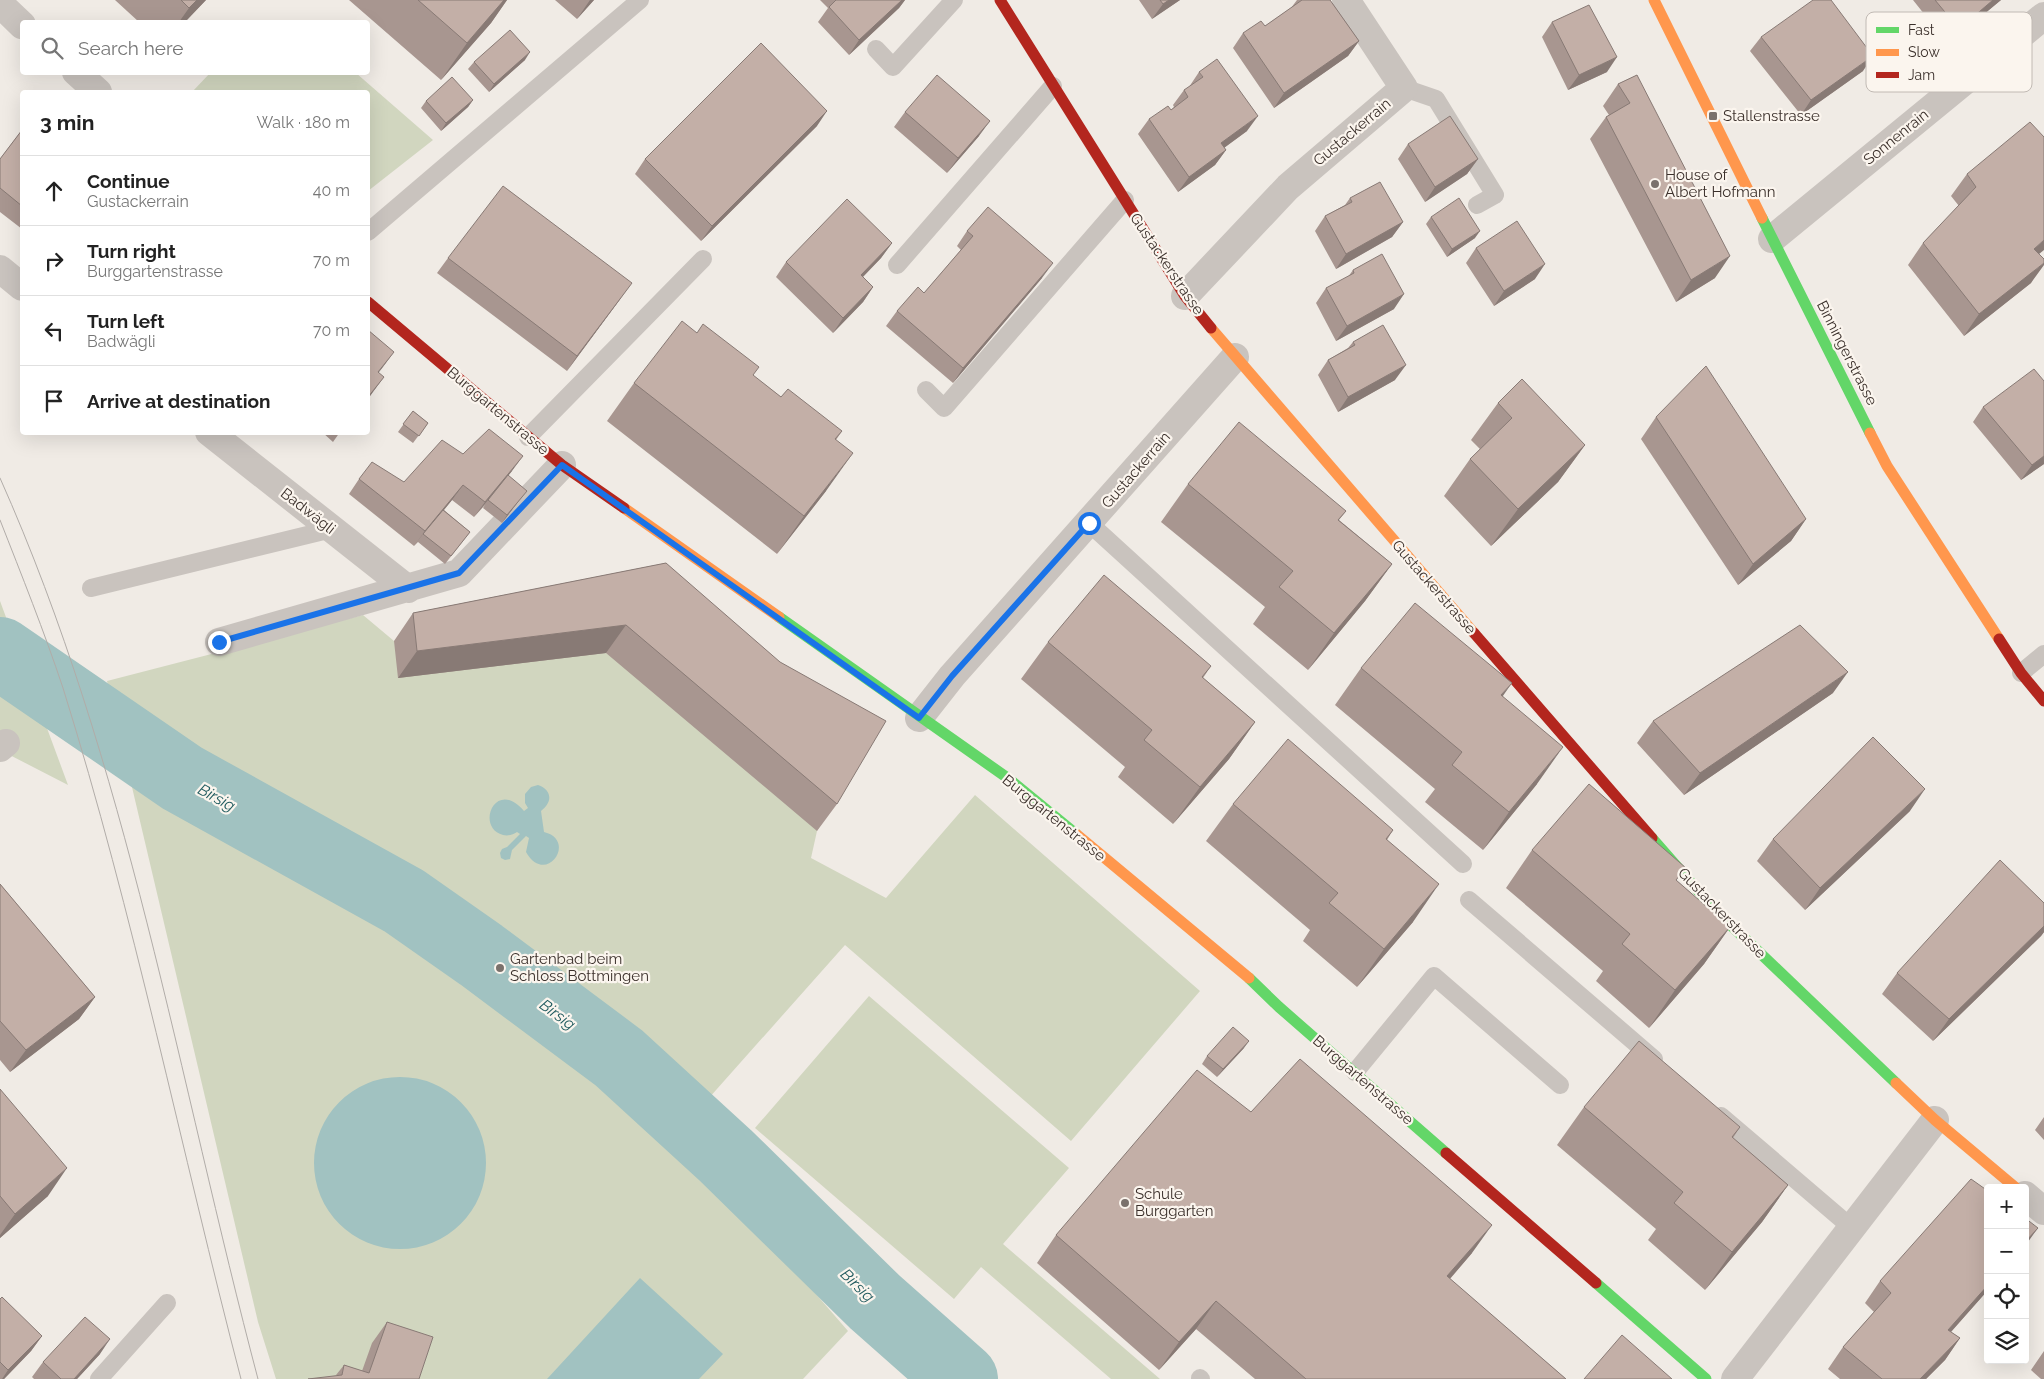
<!DOCTYPE html>
<meta charset="utf-8">
<style>
:root{--surface:#fff;--page:#f2f2f2;--text:#222;--muted:#767676;--line:#e0e0e0}
body{margin:0;font-family:Raleway,sans-serif;background:var(--page);color:var(--text)}
.controls{position:absolute;right:15px;bottom:15px;display:grid;overflow:hidden;border-radius:5px;box-shadow:0 5px 20px #0002}
.controls button{width:45px;height:45px;display:grid;place-items:center;padding:0;border:0;border-bottom:1px solid var(--line);background:var(--surface);color:var(--text);font:25px sans-serif}
.stop{position:absolute;width:15px;height:15px;margin:-11px;border:4px solid #1a73e8;border-radius:50%;background:#fff}
.stop.end{background:#1a73e8;border-color:#fff;box-shadow:0 1px 5px #0008}
.list{margin:0;padding:0;list-style:none}
h2{display:flex;justify-content:space-between;align-items:center;height:65px;margin:0;padding:0 20px;font-size:21px}
h2 small{font-size:16px;font-weight:400;color:var(--muted)}
.list li{display:grid;grid-template-columns:32px 1fr auto;gap:15px;align-items:center;box-sizing:border-box;height:70px;padding:0 20px;border-top:1px solid var(--line)}
.list b{display:block;font-size:19px;white-space:nowrap}
.list p{margin:0;font-size:16px;white-space:nowrap;color:var(--muted)}
.list em{font-size:16px;font-style:normal;color:var(--muted)}
.icon{flex:none;width:28px;height:28px;fill:none;stroke:currentColor;stroke-width:2;stroke-linecap:round;stroke-linejoin:round}
.map{position:relative;flex:none;width:2044px;height:1379px;overflow:hidden}
.search{position:absolute;background:var(--surface);box-shadow:0 5px 20px #0002;left:20px;top:20px;width:350px;height:55px;display:flex;align-items:center;gap:12px;box-sizing:border-box;padding:0 18px;border-radius:5px;color:var(--muted);font-size:19px}
.panel{position:absolute;background:var(--surface);box-shadow:0 5px 20px #0002;left:20px;top:90px;width:350px;height:345px;border-radius:5px}
.map>svg:first-child{display:block}
.green{fill:#d1d6bf}
.water{fill:#a1c2c1}
.lines{fill:none;stroke-linecap:round;stroke-linejoin:round}
.river{stroke:#a1c2c1;stroke-width:72}
.lane{stroke:#c9c3be;stroke-width:18}
.street{stroke:#c9c3be;stroke-width:28}
.fast{stroke:#63d668;stroke-width:11}
.slow{stroke:#ff974d;stroke-width:11}
.jam{stroke:#b3261e;stroke-width:11}
.tram{stroke:#b1aca8;stroke-width:1}
.wall{fill:#a89690}
.shaded-wall{fill:#887a75}
.building{fill:#c3afa7;stroke:#887a75}
.route{stroke:#1a73e8;stroke-width:6}
.poi-dot{fill:#7a716c;stroke:#fbf5ee;stroke-width:2}
.labels{text-anchor:middle;stroke-width:4.5;stroke-linejoin:round;paint-order:stroke}
.poi-label{font-size:15px;fill:#3b302b;stroke:#fbf5ee;text-anchor:start}
.street-label{font-size:15px;fill:#3b302b;stroke:#fbf5ee}
.water-label{font-size:16px;font-style:italic;fill:#1f5a5e;stroke:#fbf5ee}
.key{fill:#fbf5ee;stroke:#c1bab4;stroke-width:1}
.key-label{font-size:14px;fill:#3b302b}
</style>
<div class="map">
<svg width="2044" height="1379" viewBox="0 0 2044 1379">
<rect width="100%" height="100%" fill="#f0ebe5"/>
<!-- green -->
<path class="green" d="M211,72L356,73L433,140L368,191V92H192Z
M647,590L867,749L817,831L811,858L886,898L975,795L1200,991L1071,1141L845,945L677,1134L848,1331L803,1379H276L258,1322L107,681L363,615L394,641Z
M0,601L68,785L0,750Z
M869,996L1069,1168L1003,1244L1160,1379H1111L981,1267L954,1299L755,1128Z"/>
<!-- water -->
<path class="water" d="M538,785C552,790 553,802 541,811L544,832C578,840 546,887 526,852L529,838L526,836L512,850L510,859L505,860L501,858L500,853L502,849L507,847L520,834L517,832C513,835 508,836 503,835C475,828 495,777 524,811L528,808L525,803V794L531,787Z
M314 1163a86 86 0 1 1 172 0a86 86 0 1 1-172 0Z
M640,1278L723,1354L699,1379H547Z"/>
<g class="lines">
<!-- river -->
<path class="river" d="M0,653L182,778L404,901L481,955L619,1058L726,1156L875,1302L962,1379"/>
<!-- lane -->
<path class="lane" d="M876,49L893,67L954,0
M1404,88L1436,99L1495,195L1477,205
M368,232L640,0
M897,265L1053,86
M926,390L944,408L1125,200
M528,437L703,259
M1089,523L1463,864
M91,588L332,529
M2021,673L2044,654
M1469,900L1654,1059
M1355,1072L1434,976L1560,1085
M1721,1116L1852,1228
M1200,1378L1201,1379
M99,1379L167,1303"/>
<!-- street -->
<path class="street" d="M0,4L22,25
M76,72L98,92
M1772,239L2044,16
M0,269L22,287
M1185,296L1288,187L1404,88L1346,0
M209,432L408,589
M219,642L459,573L562,465
M919,718L952,676L1235,357
M0,748L6,743
M2025,1195L2044,1211
M1735,1379L1935,1120"/>
<!-- fast -->
<path class="fast" d="M1762,218L1870,433
M779,617L1009,779L1076,834
M1652,838L1715,910L1896,1083
M1249,978L1279,1007L1446,1153
M1596,1283L1706,1379"/>
<!-- slow -->
<path class="slow" d="M1654,0L1762,218
M1211,328L1474,633
M1870,433L1887,466L1999,639
M624,508L779,617
M1076,834L1249,978
M1896,1083L1935,1120L2016,1188"/>
<!-- jam -->
<path class="jam" d="M1000,0L1185,296L1211,328
M368,302L562,465L624,508
M1474,633L1652,838
M1999,639L2021,673L2044,701
M1446,1153L1596,1283"/>
<!-- tram -->
<path class="tram" d="M0,478C128,765 178,1077 258,1379
M0,520C22,576 44,631 63,688C134,915 181,1149 241,1379"/>
</g>
<!-- wall -->
<path class="wall" d="M115,0H206L185,22H139Z
M349,0H507L491,23L441,80Z
M555,0H594L577,19Z
M820,0H905L899,8L849,55L818,22L828,8Z
M1139,0H1180L1152,19Z
M1297,0H1330L1359,41L1348,56L1274,108L1233,48L1243,33L1265,26L1291,8Z
M1913,0H2001L1948,44Z
M1552,22L1607,72L1568,90L1542,37Z
M1761,37L1863,71L1801,115L1750,51Z
M525,60L489,92L468,69L474,62Z
M1199,72L1247,131L1224,148L1226,150L1215,165L1178,192L1138,134L1149,119L1171,110L1174,107L1173,105L1184,90L1189,87Z
M1637,75L1715,278L1676,302L1590,139L1606,117L1609,115L1603,106L1618,84Z
M473,100L468,107L441,131L421,108L426,101Z
M905,112L979,136L947,173L894,127Z
M817,126L701,241L635,174L645,159Z
M22,130V229L0,212V159Z
M1408,144L1478,159L1467,174L1425,202L1398,159Z
M1967,174L2039,254L2031,283L1964,336L1908,265L1923,243L1959,206L1951,196Z
M1350,198L1403,222L1392,237L1336,269L1315,231L1325,216L1345,205Z
M1431,217L1475,238L1447,257L1426,224Z
M967,231L1042,278L953,383L886,326L897,311L924,293L961,250L957,246Z
M892,243L881,258L863,277L873,287L863,302L833,333L776,277L786,262Z
M1476,248L1535,279L1494,306L1466,263Z
M448,258L621,298L567,371L437,273Z
M1353,270L1394,309L1336,341L1316,303L1326,288L1348,277Z
M697,333L781,397L842,431L836,440L826,491L777,554L607,421L634,383Z
M1353,342L1395,380L1338,412L1318,375L1328,360L1348,348Z
M2044,381V464L2021,480L1973,422L1983,407Z
M1498,403L1585,445L1558,482L1491,546L1444,496L1470,459L1480,449L1471,440Z
M413,411L428,423L413,443L398,432Z
M1656,417L1806,519L1791,541L1738,585L1641,439Z
M322,432H340L333,442Z
M463,454L512,471L508,476L521,498L502,523L483,508L485,505L474,517L452,500L444,510L470,532L445,564L418,542L414,546L349,494L359,479L404,482Z
M1188,484L1346,511L1339,520L1392,564L1365,601L1308,670L1253,624L1265,607L1161,522Z
M666,563L837,804L817,831L606,653L398,678L394,641L413,613Z
M1048,642L1211,666L1203,678L1255,722L1229,759L1173,824L1118,777L1125,767L1021,679Z
M1361,668L1503,696L1537,784L1483,850L1425,802L1435,789L1335,705Z
M1833,693L1684,795L1637,743L1653,721Z
M1233,804L1393,830L1387,840L1413,922L1357,987L1303,941L1310,930L1206,841Z
M1910,811L1805,910L1757,861L1773,839Z
M1532,850L1677,881L1730,927L1704,964L1649,1028L1596,981L1603,971L1506,888Z
M0,884L95,997L79,1019L10,1072L0,1060Z
M2044,903V932L2041,936L1933,1041L1882,994L1897,973Z
M1244,1048L1217,1077L1202,1064L1207,1056Z
M0,1089L48,1196L0,1238Z
M1584,1107L1740,1127L1733,1138L1788,1185L1762,1222L1705,1290L1648,1240L1656,1229L1557,1145Z
M1251,1112L1472,1253L1450,1279L1566,1379H1255L1196,1329L1159,1370L1037,1263L1056,1235Z
M2044,1117V1140L2035,1130Z
M1988,1191V1290L1951,1332L1960,1338L1945,1360L1926,1379H1840L1828,1369L1843,1347L1874,1312L1865,1303L1880,1281Z
M0,1299L42,1336L31,1351L4,1379H0Z
M387,1322L419,1379L336,1375L344,1365L362,1371L372,1343Z
M2044,1351V1379H2041L2031,1370Z
M100,1354L77,1379H34L32,1377L43,1362Z"/>
<!-- shaded-wall -->
<path class="shaded-wall" d="M197,0H206L185,22H179L189,8Z
M504,0H507L491,23L441,80L467,43Z
M590,0H594L577,19Z
M902,0H905L899,8L849,55L859,40Z
M1169,0H1180L1152,19L1163,4Z
M1993,0H2001L1948,44L1959,29Z
M1359,41L1348,56L1274,108L1284,93Z
M530,52L525,60L489,92L494,84Z
M1873,56L1863,71L1801,115L1811,100Z
M1617,57L1607,72L1568,90L1579,75Z
M473,100L468,107L441,131L446,123Z
M827,111L817,126L701,241L712,226Z
M1258,116L1247,131L1210,158L1221,143Z
M990,121L979,136L947,173L958,158Z
M1226,150L1215,165L1178,192L1189,177Z
M1478,159L1467,174L1425,202L1435,187Z
M1403,222L1392,237L1336,269L1346,254Z
M1480,231L1475,238L1447,257L1452,249Z
M2044,240V250L2018,271L2034,249Z
M892,243L881,258L850,290L861,275Z
M1730,256L1715,278L1676,302L1691,280Z
M1053,263L1042,278L953,383L963,368Z
M2044,263V265L2031,283L1964,336L1979,314Z
M1545,264L1535,279L1494,306L1504,291Z
M632,283L621,298L567,371L577,356Z
M873,287L863,302L833,333L843,318Z
M1404,294L1394,309L1336,341L1347,326Z
M394,352L383,367L368,386L378,372Z
M1406,365L1395,380L1338,412L1348,397Z
M384,377L373,392L368,399V397Z
M1585,445L1558,482L1491,546L1518,509Z
M853,453L826,491L777,554L804,516Z
M523,456L512,471L474,517L485,502Z
M2044,456V464L2021,480L2032,465Z
M463,485L452,500L424,534H423L414,546L425,531Z
M527,491L521,498L502,523L507,515Z
M1806,519L1791,541L1738,585L1753,564Z
M1392,564L1365,601L1308,670L1334,633Z
M626,625L606,653L398,678L417,651Z
M1848,672L1833,693L1684,795L1700,773Z
M1512,683L1486,720L1501,695Z
M1255,722L1229,759L1173,824L1200,787Z
M1563,747L1537,784L1483,850L1509,812Z
M1925,789L1910,811L1805,910L1820,888Z
M1439,884L1413,922L1357,987L1384,949Z
M2044,926V932L2041,936L1933,1041L1949,1019Z
M1730,927L1704,964L1649,1028L1675,990Z
M95,997L79,1019L10,1072L26,1050Z
M1249,1041L1244,1048L1217,1077L1223,1069Z
M67,1168L48,1196L0,1238V1235L15,1214Z
M1788,1185L1762,1222L1705,1290L1732,1252Z
M1492,1225L1472,1253L1428,1304L1447,1276Z
M2038,1228L2025,1246V1242Z
M1988,1285V1290L1933,1352L1948,1330Z
M1216,1301L1196,1329L1159,1370L1179,1342Z
M42,1336L31,1351L4,1379H2L8,1370Z
M1960,1338L1945,1360L1926,1379H1920Z
M110,1339L100,1354L77,1379H74Z"/>
<!-- building -->
<path class="building" d="M181,0H197L189,8Z
M418,0H504L467,43Z
M836,0H902L859,40L829,7Z
M1160,0H1169L1163,4Z
M1302,0H1330L1359,41L1284,93L1243,33L1261,21L1265,26Z
M1813,0H1831L1873,56L1811,100L1761,37Z
M1935,0H1993L1959,29Z
M1589,5L1617,57L1579,75L1552,22Z
M510,30L530,52L494,84L474,62Z
M761,43L827,111L712,226L645,159Z
M1217,59L1258,116L1221,143L1226,150L1189,177L1149,119L1168,106L1171,110L1188,97L1184,90L1203,77L1199,72Z
M937,75L990,121L958,158L905,112Z
M1637,75L1730,256L1691,280L1606,117L1630,103L1618,84Z
M452,77L473,100L446,123L426,101Z
M1450,116L1478,159L1435,187L1408,144Z
M2030,122L2044,137V240L2034,249L2044,259V263L1979,314L1923,243L1976,187L1967,174Z
M22,130V206L0,188V159Z
M1380,182L1403,222L1346,254L1325,216L1352,202L1350,198Z
M503,186L632,283L577,356L448,258Z
M1459,198L1480,231L1452,249L1431,217Z
M847,199L892,243L861,275L873,287L843,318L786,262Z
M988,207L1053,263L963,368L897,311L918,287L924,293L973,236L967,231Z
M1517,221L1545,264L1504,291L1476,248Z
M1382,254L1404,294L1347,326L1326,288L1354,273L1353,270Z
M682,321L697,333L703,324L759,367L753,375L781,397L788,389L842,431L835,439L853,453L804,516L634,383Z
M1383,325L1406,365L1348,397L1328,360L1355,345L1353,342Z
M368,330L394,352L378,372L384,377L368,397Z
M1706,366L1806,519L1753,564L1656,417Z
M2034,369L2044,381V456L2032,465L1983,407Z
M1522,379L1585,445L1518,509L1470,459L1512,418L1498,403Z
M413,411L428,423L419,436L403,424Z
M1239,422L1346,511L1338,520L1392,564L1334,633L1279,587L1293,571L1188,484Z
M489,429L523,456L485,502L463,485L425,531L359,479L372,462L404,482L442,440L463,454Z
M508,475L527,491L507,515L488,500Z
M443,510L470,532L451,556L423,534Z
M666,563L780,662L886,721L837,804L626,625L417,651L413,613Z
M1104,575L1211,666L1202,677L1255,722L1200,787L1144,740L1152,730L1048,642Z
M1415,603L1512,683L1501,695L1563,747L1509,812L1452,765L1462,752L1361,668Z
M1800,625L1848,672L1700,773L1653,721Z
M1873,737L1925,789L1820,888L1773,839Z
M1288,739L1393,830L1386,839L1439,884L1384,949L1329,903L1338,893L1233,804Z
M1589,784L1686,868L1676,880L1730,927L1675,990L1622,944L1630,934L1532,850Z
M2000,860L2044,903V926L1949,1019L1897,973Z
M0,884L95,997L26,1050L0,1021Z
M1233,1027L1249,1041L1223,1069L1207,1056Z
M1639,1041L1740,1127L1732,1137L1788,1185L1732,1252L1674,1203L1683,1192L1584,1107Z
M1300,1059L1492,1225L1447,1276L1566,1379H1306L1216,1301L1179,1342L1056,1235L1197,1070L1251,1112Z
M0,1089L67,1168L15,1214L0,1196Z
M1971,1179L1988,1191V1285L1948,1330L1960,1338L1920,1379H1882L1843,1347L1891,1293L1880,1281Z
M2025,1218L2038,1228L2025,1242Z
M2,1297L42,1336L8,1370L0,1362V1299Z
M85,1317L110,1339L74,1379H61L43,1362Z
M387,1322L433,1337L419,1379H308L342,1375L344,1365L369,1373Z
M1622,1335L1672,1379H1584Z"/>
<g class="lines">
<!-- route -->
<path class="route" d="M219,642L459,573L562,465L919,718L952,676L1089,523"/>
</g>
<!-- markers -->
<g class="poi-dot">
<rect x="1708" y="111" width="10" height="10" rx="2.5"/>
<circle cx="1655" cy="184" r="5"/>
<circle cx="500" cy="968" r="5"/>
<circle cx="1125" cy="1203" r="5"/>
</g>
<g class="labels">
<!-- poi labels -->
<g class="poi-label">
<text x="1723" y="121">Stallenstrasse</text>
<text x="1665" y="180">House of<tspan x="1665" dy="17">Albert Hofmann</tspan></text>
<text x="510" y="964">Gartenbad beim<tspan x="510" dy="17">Schloss Bottmingen</tspan></text>
<text x="1135" y="1199">Schule<tspan x="1135" dy="17">Burggarten</tspan></text>
</g>
<!-- street labels -->
<g class="street-label">
<text transform="translate(1352 132) rotate(-40)" y="5">Gustackerrain</text>
<text transform="translate(1896 137) rotate(-39)" y="5">Sonnenrain</text>
<text transform="translate(1167 264) rotate(56)" y="5">Gustackerstrasse</text>
<text transform="translate(1847 353) rotate(63)" y="5">Binningerstrasse</text>
<text transform="translate(498 411) rotate(40)" y="5">Burggartenstrasse</text>
<text transform="translate(1136 470) rotate(-49)" y="5">Gustackerrain</text>
<text transform="translate(308 511) rotate(38)" y="5">Badwägli</text>
<text transform="translate(1434 587) rotate(49)" y="5">Gustackerstrasse</text>
<text transform="translate(1054 818) rotate(39)" y="5">Burggartenstrasse</text>
<text transform="translate(1722 913) rotate(46)" y="5">Gustackerstrasse</text>
<text transform="translate(1363 1080) rotate(41)" y="5">Burggartenstrasse</text>
</g>
<!-- water labels -->
<g class="water-label">
<text transform="translate(217 797) rotate(29)" y="6">Birsig</text>
<text transform="translate(558 1014) rotate(36)" y="6">Birsig</text>
<text transform="translate(858 1285) rotate(44)" y="6">Birsig</text>
</g>
</g>
<!-- legend -->
<rect x="1866" y="12" width="166" height="80" rx="8" class="key"/>
<rect x="1876" y="27" width="23" height="6" fill="#63d668"/>
<rect x="1876" y="49" width="23" height="7" fill="#ff974d"/>
<rect x="1876" y="72" width="23" height="6" fill="#b3261e"/>
<g class="key-label">
<text x="1908" y="35">Fast</text>
<text x="1908" y="57">Slow</text>
<text x="1908" y="80">Jam</text>
</g>
</svg>
<div class="controls">
<button>+</button>
<button>−</button>
<button><svg class="icon" aria-label="locate" viewBox="0 0 24 24"><circle cx="12" cy="12" r="6"/><path d="M12 2v4M12 18v4M2 12h4M18 12h4"/></svg></button>
<button><svg class="icon" aria-label="layers" viewBox="0 0 24 24"><path d="M12 4l9 5-9 5-9-5zM3 14l9 5 9-5"/></svg></button>
</div>
<div class="stop" style="left:1089px;top:523px"></div>
<div class="stop end" style="left:219px;top:642px"></div>
<div class="search"><svg class="icon" aria-label="search" viewBox="0 0 24 24"><circle cx="10" cy="10" r="6"/><path d="M15 15l6 6"/></svg>Search here</div>
<section class="panel">
<h2>3 min<small>Walk · 180 m</small></h2>
<ul class="list">
<li><svg class="icon" aria-label="ahead" viewBox="0 0 24 24"><path d="M12 20V5M6 11l6-6 6 6"/></svg><div><b>Continue</b><p>Gustackerrain</p></div><em>40 m</em></li>
<li><svg class="icon" aria-label="right" viewBox="0 0 24 24"><path d="M7 20v-9h11M14 6l5 5-5 5"/></svg><div><b>Turn right</b><p>Burggartenstrasse</p></div><em>70 m</em></li>
<li><svg class="icon" aria-label="left" viewBox="0 0 24 24"><path d="M17 20v-9H6M10 6l-5 5 5 5"/></svg><div><b>Turn left</b><p>Badwägli</p></div><em>70 m</em></li>
<li><svg class="icon" aria-label="arrive" viewBox="0 0 24 24"><path d="M6 21V4h12l-3 4 3 4H6"/></svg><div><b>Arrive at destination</b></div></li>
</ul>
</section>
</div>
